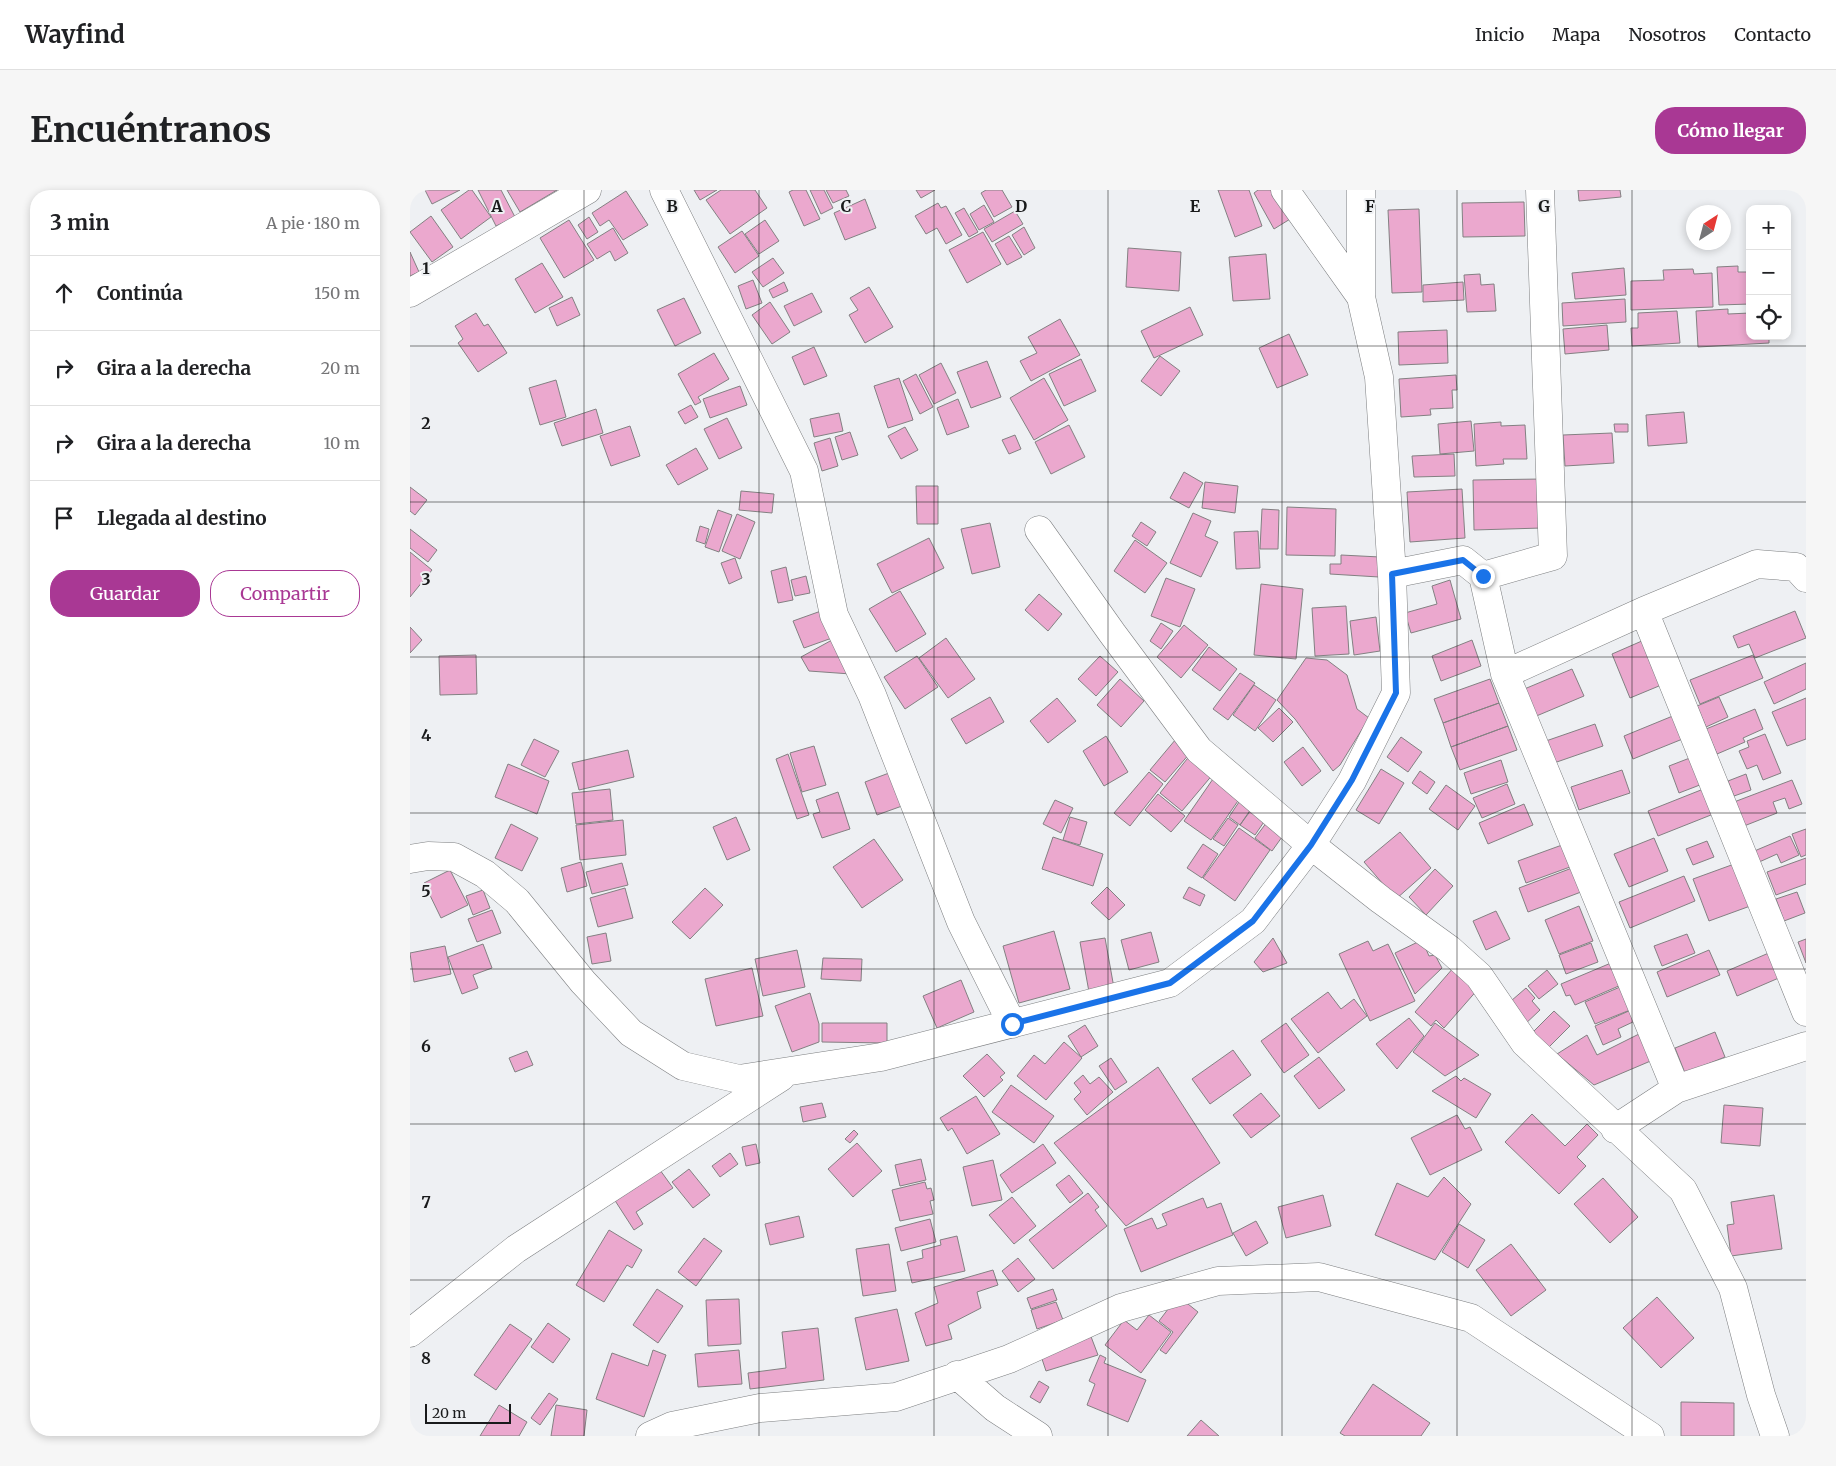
<!DOCTYPE html>
<html lang="es">
<meta charset="utf-8">
<style>
:root{--surface:#fff;--page:#f6f6f6;--text:#202124;--muted:#757577;--line:#e0e0e0;--accent:#a93894}
body{margin:0;font-family:Merriweather,serif;background:var(--page);color:var(--text)}
.controls{position:absolute;right:15px;top:15px;display:grid;overflow:hidden;border-radius:10px;box-shadow:0 2px 8px #0003}
.controls button{width:45px;height:45px;display:grid;place-items:center;padding:0;border:0;border-bottom:1px solid var(--line);background:var(--surface);color:var(--text);font:25px sans-serif}
.compass{position:absolute;left:1276px;top:15px;width:45px;height:45px;border-radius:50%;background:var(--surface);box-shadow:0 2px 8px #0003;rotate:36deg}
.scale{position:absolute;left:15px;bottom:12px;width:86px;box-sizing:border-box;padding-left:5px;border:2px solid #191a1b;border-top:0;font-size:14px;line-height:18px;white-space:nowrap;color:#191a1b;-webkit-text-stroke:4px #eef0f3;paint-order:stroke}
.stop{position:absolute;width:15px;height:15px;margin:-11px;border:4px solid #1a73e8;border-radius:50%;background:#fff}
.stop.end{background:#1a73e8;border-color:#fff;box-shadow:0 1px 5px #0008}
.list{margin:0;padding:0;list-style:none}
h2{display:flex;justify-content:space-between;align-items:center;height:65px;margin:0;padding:0 20px;font-size:21px}
h2 small{font-size:16px;font-weight:400;color:var(--muted)}
.list li{display:grid;grid-template-columns:32px 1fr auto;gap:15px;align-items:center;box-sizing:border-box;height:75px;padding:0 20px;border-top:1px solid var(--line)}
.list b{display:block;font-size:19px;white-space:nowrap}
.list em{font-size:16px;font-style:normal;color:var(--muted)}
.actions{display:flex;gap:10px;padding:15px 20px}
.actions a{flex:1;padding:11px 0;border:1px solid var(--accent);border-radius:20px;text-align:center;font-size:18px;color:var(--accent)}
.actions .main{background:var(--accent);color:#fff}
.icon{flex:none;width:28px;height:28px;fill:none;stroke:currentColor;stroke-width:2;stroke-linecap:round;stroke-linejoin:round}
.map{position:relative;flex:none;width:1396px;height:1246px;overflow:hidden;border-radius:20px}
header{display:flex;align-items:center;gap:30px;box-sizing:border-box;height:70px;padding:0 25px;background:var(--surface);border-bottom:1px solid var(--line)}
header strong{font-size:24px}
nav{display:flex;gap:28px;margin-inline-start:auto;font-size:18px}
.intro{display:flex;align-items:center;justify-content:space-between;box-sizing:border-box;height:120px;padding:0 30px}
h1{margin:0;font-size:35px}
.button{padding:12px 22px;border-radius:20px;background:var(--accent);color:#fff;font-size:18px;font-weight:700}
main{display:flex;gap:30px;padding:0 30px}
aside{flex:1;background:var(--surface);border-radius:20px;box-shadow:0 2px 8px #0003}
.map>svg:first-child{display:block}
.building{fill:#eba8ce;stroke:#838082}
.lines{fill:none;stroke-linecap:round;stroke-linejoin:round}
.minor-casing{stroke:#7d7f81;stroke-width:29}
.minor{stroke:#fff;stroke-width:28}
.route{stroke:#1a73e8;stroke-width:6}
.grid{fill:none;stroke:#191a1b;stroke-width:1;stroke-opacity:0.55}
.grid-label{font-size:16px;text-anchor:middle;font-weight:bold;fill:#191a1b;stroke:#eef0f3;stroke-width:4;stroke-linejoin:round;paint-order:stroke}
</style>
<header>
<strong>Wayfind</strong>
<nav><a>Inicio</a><a>Mapa</a><a>Nosotros</a><a>Contacto</a></nav>
</header>
<div class="intro"><h1>Encuéntranos</h1><a class="button">Cómo llegar</a></div>
<main>
<aside>
<h2>3 min<small>A pie · 180 m</small></h2>
<ul class="list">
<li><svg class="icon" aria-label="ahead" viewBox="0 0 24 24"><path d="M12 20V5M6 11l6-6 6 6"/></svg><div><b>Continúa</b></div><em>150 m</em></li>
<li><svg class="icon" aria-label="right" viewBox="0 0 24 24"><path d="M7 20v-9h11M14 6l5 5-5 5"/></svg><div><b>Gira a la derecha</b></div><em>20 m</em></li>
<li><svg class="icon" aria-label="right" viewBox="0 0 24 24"><path d="M7 20v-9h11M14 6l5 5-5 5"/></svg><div><b>Gira a la derecha</b></div><em>10 m</em></li>
<li><svg class="icon" aria-label="arrive" viewBox="0 0 24 24"><path d="M6 21V4h12l-3 4 3 4H6"/></svg><div><b>Llegada al destino</b></div></li>
</ul>
<div class="actions"><a class="main">Guardar</a><a>Compartir</a></div>
</aside>
<div class="map">
<svg width="1396" height="1246" viewBox="0 0 1396 1246">
<rect width="100%" height="100%" fill="#eef0f3"/>
<!-- building -->
<path class="building" d="M15,0H50L22,14Z
M59,0H62L81,27L51,49L31,20Z
M68,0H91L105,27L86,36Z
M97,0H147L110,22Z
M284,0H307L290,10Z
M311,0H345L357,18L320,44L296,10Z
M383,0H396L410,29L394,36L379,2Z
M400,0H414L423,18L411,24Z
M416,0H436L439,6L423,13Z
M506,0H525L511,8Z
M576,0H592L602,17L584,27L571,3Z
M808,0H839L852,36L825,47Z
M848,0H871L885,26L864,39L844,3Z
M1168,0H1210L1211,7L1169,11Z
M216,1L238,35L213,50L199,30L190,36L182,23Z
M455,9L466,38L435,50L424,23Z
M1114,12L1115,46L1053,47L1052,13Z
M528,13L531,18L536,16L552,45L536,54L527,38L516,44L505,26Z
M574,15L584,32L569,40L560,24Z
M554,18L568,42L559,47L545,23Z
M1009,19L1012,102L982,103L978,20Z
M605,21L613,34L582,52L574,39Z
M21,26L43,57L22,72L0,42Z
M179,27L188,42L177,49L168,35Z
M159,30L184,70L154,88L130,48Z
M355,30L369,51L349,64L335,44Z
M614,37L625,58L614,65L602,45Z
M203,38L218,63L205,71L200,61L187,69L177,54Z
M332,41L349,66L325,83L308,57Z
M573,42L591,74L557,93L539,60Z
M599,46L612,67L597,75L585,54Z
M718,58L771,62L769,101L716,97Z
M0,62L9,82L0,86Z
M856,64L860,109L823,111L819,67Z
M363,68L374,83L353,97L342,82Z
M132,73L153,107L125,123L105,89Z
M1328,76V82H1340V114L1309,115L1307,77Z
M1214,78L1216,105L1165,109L1162,83Z
M1283,79L1284,84L1302,83L1303,117L1221,120V91L1254,90L1253,80Z
M1070,84L1071,95L1084,94L1086,121L1057,122L1054,85Z
M343,90L352,113L336,119L328,96Z
M374,92L378,101L363,108L359,100Z
M1053,92L1054,110L1013,112V95Z
M459,97L483,137L455,153L439,125L448,120L440,108Z
M402,103L412,122L384,136L374,116Z
M162,107L170,125L147,136L139,118Z
M274,108L291,143L265,156L247,120Z
M1215,109L1216,132L1153,136L1152,113Z
M360,112L380,142L362,154L342,125Z
M780,117L793,145L744,168L731,141Z
M1318,119V124L1340,123V146H1359V153L1288,157L1286,121Z
M1267,121L1270,153L1222,156L1221,138H1228V123Z
M66,123L74,136L78,134L97,163L68,182L48,153L53,149L45,136Z
M650,129L670,165L621,191L610,171L627,163L618,147Z
M1197,135L1199,160L1155,164L1153,139Z
M1037,140L1038,173L989,175L988,142Z
M879,144L898,185L867,198L849,158Z
M404,157L417,186L394,195L382,167Z
M304,163L319,189L288,207L291,212L285,215L268,184Z
M750,166L770,181L751,206L731,191Z
M671,169L686,201L654,216L639,184Z
M577,171L591,207L561,218L547,182Z
M531,173L546,203L524,214L509,185Z
M506,184L523,217L510,224L493,191Z
M1046,185L1047,200H1042L1043,218L1020,219L1021,225L991,227L989,189Z
M489,188L503,230L478,238L464,196Z
M634,188L658,230L624,250L600,208Z
M146,190L156,227L130,235L119,198Z
M330,196L337,215L300,228L293,209Z
M548,209L559,237L537,245L527,218Z
M281,215L288,227L275,234L268,222Z
M186,219L193,243L152,256L144,233Z
M1274,222L1277,253L1238,256L1236,225Z
M429,223L433,241L404,247L400,229Z
M317,228L332,258L309,269L294,239Z
M1061,231L1064,261L1030,264L1028,234Z
M1091,232V236L1115,235L1117,269H1093L1094,274L1066,276L1064,234Z
M1204,234H1218V242H1205Z
M659,235L675,267L641,284L625,252Z
M220,236L230,266L201,276L190,246Z
M495,237L508,260L491,269L478,246Z
M440,242L448,265L432,270L425,247Z
M1202,243L1204,273L1155,276L1153,245Z
M605,245L611,259L599,264L592,250Z
M420,248L428,276L412,281L404,253Z
M286,258L298,279L268,295L256,275Z
M1044,264L1045,286L1004,287L1002,266Z
M774,282L793,293L779,318L760,308Z
M1132,289V338L1064,340L1063,290Z
M795,292L828,296L825,323L792,318Z
M506,296H528V334H507Z
M0,297L17,310L5,325L0,321Z
M1052,299L1055,348L1000,352L997,302Z
M331,301L364,304L362,323L329,320Z
M877,317L926,319L925,366L876,365Z
M852,319L869,320L868,359H850Z
M308,320L322,325L309,362L295,357Z
M783,323L801,331L795,346L808,352L791,387L760,373Z
M327,324L345,332L330,369L312,361Z
M731,332L746,342L737,356L722,346Z
M580,333L590,377L562,384L551,339Z
M290,336L299,339L295,354L286,351Z
M0,339L27,360L18,372L0,358Z
M848,341L850,378L826,379L824,342Z
M519,348L534,378L482,403L467,374Z
M725,350L757,373L735,403L704,381Z
M0,362L22,380L0,407Z
M931,365L970,367L969,387L920,384V374H931Z
M325,368L332,388L319,394L311,373Z
M376,377L383,410L368,413L361,381Z
M396,386L400,403L385,406L381,390Z
M756,388L785,399L770,437L741,426Z
M1040,390L1051,429L1001,443L995,423L1027,414L1022,396Z
M851,394L893,399L886,469L844,465Z
M490,401L516,444L486,462L459,419Z
M629,404L652,424L638,441L615,420Z
M936,416L939,464L905,466L902,418Z
M411,421L422,448L394,458L383,431Z
M1385,421L1396,448L1345,468L1339,454L1328,458L1323,446Z
M966,427L970,461L944,465L940,431Z
M751,433L763,441L751,459L740,451Z
M774,435L798,455L771,488L747,467Z
M0,437L12,450L0,463Z
M1241,447L1261,491L1220,508L1202,464Z
M536,448L565,489L538,508L509,468Z
M422,450L441,484L399,481L391,467Z
M1062,450L1071,476L1031,491L1022,466Z
M799,457L827,479L810,501L782,480Z
M66,465L67,504L30,505L29,466Z
M1343,465L1353,488L1290,514L1280,490Z
M507,466L528,497L495,519L474,487Z
M690,466L708,482L686,506L668,489Z
M896,468L917,470L937,485L947,519L959,528L930,575L923,581L885,529L867,510Z
M1396,473V499L1364,514L1354,492Z
M1162,479L1174,506L1124,527L1112,500Z
M830,483L845,493L818,530L803,519Z
M710,489L734,511L711,537L687,515Z
M1080,489L1089,513L1033,533L1024,509Z
M844,495L866,510L845,541L823,525Z
M580,507L594,532L556,554L541,529Z
M1309,507L1318,527L1296,537L1287,516Z
M647,508L666,531L638,553L620,531Z
M1396,508V549L1377,556L1362,522Z
M1089,513L1098,536L1041,557L1033,533Z
M869,518L883,532L863,552L848,538Z
M1345,519L1353,539L1333,548L1335,552L1307,564L1296,539Z
M1270,523L1280,546L1223,569L1214,546Z
M1185,534L1193,556L1141,574L1133,552Z
M1098,536L1107,560L1050,580L1041,557Z
M1355,544L1371,583L1353,590L1347,575L1337,579L1329,561L1339,557L1337,551Z
M696,546L718,582L694,596L673,561Z
M991,547L1012,562L998,582L977,567Z
M124,549L149,561L135,587L111,575Z
M766,549L781,562L755,592L740,580Z
M404,556L416,595L392,602L380,563Z
M893,557L911,581L892,596L874,572Z
M218,560L224,587L169,600L162,573Z
M378,564L399,625L387,629L366,569Z
M781,564L804,583L772,621L750,603Z
M1285,566L1295,593L1269,603L1259,576Z
M1091,570L1098,592L1061,604L1054,583Z
M98,574L139,591L127,624L85,607Z
M971,579L994,593L969,634L946,620Z
M1212,580L1220,603L1169,620L1161,597Z
M1010,581L1025,592L1017,604L1002,593Z
M739,582L753,594L720,636L704,623Z
M479,583L492,616L467,625L455,592Z
M1336,584L1341,600L1324,606L1318,591Z
M805,586L832,605L801,650L774,631Z
M1382,590L1392,614L1379,619L1375,608L1363,612L1367,623L1334,636L1324,612Z
M1097,594L1105,614L1072,628L1063,608Z
M1036,595L1065,616L1048,640L1019,619Z
M1301,596L1311,621L1248,646L1238,621Z
M200,599L203,630L166,634L162,603Z
M428,602L440,639L412,648L403,624L410,622L406,610Z
M748,604L775,626L761,642L735,620Z
M833,606L845,613L830,635L819,627Z
M645,610L663,618L651,643L633,634Z
M1114,614L1123,635L1078,654L1069,633Z
M844,616L858,626L845,645L830,635Z
M326,627L340,660L317,670L303,637Z
M660,627L677,632L670,655L653,650Z
M818,628L828,635L814,656L803,649Z
M860,628L877,640L862,661L845,648Z
M213,630L216,665L170,670L166,635Z
M101,634L128,648L112,681L85,668Z
M829,638L860,660L825,711L793,688Z
M1396,639V665L1391,667L1382,644Z
M990,642L1021,678L986,709L954,672Z
M1380,646L1389,665L1371,673L1367,664L1347,673L1342,662Z
M643,647L693,664L683,696L632,679Z
M1244,648L1258,681L1219,697L1204,664Z
M464,649L493,690L452,718L423,677Z
M1297,651L1304,667L1283,675L1276,659Z
M793,654L808,664L792,688L777,678Z
M1152,655L1160,677L1116,693L1108,671Z
M1396,668V694L1366,705L1357,682Z
M171,672L177,696L157,702L151,678Z
M212,673L218,695L182,704L176,682Z
M1327,673L1343,715L1299,731L1283,689Z
M1162,678L1171,702L1118,722L1109,698Z
M1025,679L1043,696L1016,725L999,707Z
M40,680L58,715L31,728L14,693Z
M1274,686L1285,711L1220,738L1209,712Z
M697,697L715,715L699,730L681,713Z
M779,697L795,705L790,716L773,708Z
M215,698L223,728L188,737L180,708Z
M295,698L313,715L280,749L262,732Z
M73,700L80,718L63,725L56,706Z
M1387,702L1395,723L1374,731L1366,709Z
M1169,716L1183,751L1149,764L1135,730Z
M82,720L91,743L67,752L58,729Z
M1086,721L1100,749L1076,760L1063,731Z
M644,741L660,799L609,813L593,756Z
M741,742L749,772L719,780L711,750Z
M196,743L201,771L182,774L177,747Z
M1277,744L1285,763L1252,776L1244,756Z
M695,748L704,798L679,802L670,752Z
M863,748L877,773L853,782L844,772Z
M1396,749V773L1388,752Z
M1012,750L1019,766L1025,765L1032,778L1005,804L985,763Z
M958,751L963,761L978,754L1005,811L960,831L929,764Z
M1181,753L1188,772L1156,784L1149,765Z
M73,754L82,778L63,785L68,798L52,804L38,767Z
M35,756L41,784L4,792L0,763Z
M1368,759L1378,784L1327,806L1317,781Z
M387,760L395,797L353,806L345,769Z
M1299,760L1310,785L1257,807L1247,782Z
M413,768L452,769L451,791L411,789Z
M1201,773L1211,795L1165,815L1160,805L1156,806L1151,794Z
M1044,777L1069,798L1034,838L1026,830L1021,836L1005,822Z
M342,778L353,826L306,836L295,789Z
M1137,780L1148,794L1129,809L1118,796Z
M551,790L564,822L527,838L513,806Z
M1210,797L1220,820L1185,834L1175,812Z
M1116,798L1125,808L1122,811L1130,820L1112,837L1094,817Z
M918,802L931,819L944,809L957,826L908,863L881,829Z
M400,803L409,834V852L382,862L365,816Z
M1221,820L1225,831L1208,839L1211,847L1193,855L1185,836Z
M1144,821L1160,836L1136,860L1120,845Z
M999,828L1014,846L987,879L966,854Z
M412,833H477V853L412,852Z
M876,833L899,865L874,883L851,851Z
M1025,833L1069,865L1035,886L1003,862Z
M675,835L688,856L671,867L658,846Z
M1239,839L1250,867L1184,895L1147,864L1177,845L1187,865Z
M1305,842L1315,867L1275,883L1265,858Z
M654,852L672,868L636,910L607,886L624,865L635,874Z
M823,860L841,885L800,914L782,889Z
M117,861L123,875L105,882L99,868Z
M577,864L595,883L590,887L593,890L574,907L553,886Z
M909,867L935,900L909,919L884,886Z
M701,868L717,892L705,900L689,876Z
M748,877L810,973L716,1036L644,953Z
M673,885L680,894L689,887L703,902L677,925L664,909L671,902L664,893Z
M1046,886L1051,891L1054,888L1081,904L1066,928L1022,901Z
M601,895L644,926L624,953L582,922Z
M851,903L870,926L841,948L823,925Z
M566,906L590,944L557,964L542,938L538,941L530,928Z
M412,913L416,927L393,932L390,917Z
M1314,915L1353,918L1350,956L1311,953Z
M1122,924L1155,956L1177,934L1188,945L1167,967L1176,976L1149,1004L1095,952Z
M1047,925L1055,939L1060,937L1072,960L1020,985L1001,948Z
M444,940L448,944L440,953L435,949Z
M447,953L472,981L443,1007L418,979Z
M346,954L350,973L336,976L332,957Z
M633,954L646,973L602,1003L590,985Z
M320,963L328,974L310,987L302,976Z
M511,969L516,990L490,996L485,975Z
M583,970L592,1010L562,1016L553,977Z
M279,979L300,1005L283,1018L262,992Z
M250,980L263,998L226,1022L233,1034L224,1040L204,1009Z
M659,985L673,1003L660,1013L646,995Z
M1034,987L1061,1014L1025,1070L965,1045L987,993L1018,1007Z
M1193,988L1228,1027L1200,1053L1164,1014Z
M515,992L517,999L521,998L524,1010L520,1011L523,1024L490,1031L482,1000Z
M678,1003L689,1017L685,1020L697,1036L643,1079L619,1050Z
M913,1005L921,1036L876,1048L868,1017Z
M1364,1005L1372,1059L1321,1066L1317,1035L1324,1034L1321,1012Z
M602,1007L626,1036L604,1054L579,1025Z
M793,1008L797,1018L811,1013L823,1045L731,1082L714,1039L742,1028L747,1039L757,1035L752,1024Z
M389,1026L394,1047L360,1055L355,1034Z
M520,1029L526,1052L491,1061L485,1038Z
M846,1031L858,1053L836,1066L823,1043Z
M1049,1034L1075,1050L1058,1078L1032,1062Z
M199,1040L232,1060L222,1078L217,1075L194,1112L166,1095Z
M547,1046L555,1081L502,1093L497,1072L513,1068L512,1060L531,1055L530,1050Z
M294,1048L312,1061L286,1096L268,1082Z
M479,1054L486,1101L453,1106L446,1059Z
M1101,1054L1136,1100L1101,1126L1066,1080Z
M608,1068L625,1089L608,1102L592,1081Z
M583,1080L588,1095L567,1102L571,1118L538,1135L542,1149L516,1156L505,1123L528,1113L524,1097Z
M247,1099L273,1116L248,1153L223,1135Z
M643,1099L647,1110L621,1119L617,1108Z
M768,1106L788,1122L756,1164L750,1160L763,1142L749,1131Z
M1247,1107L1284,1148L1251,1178L1213,1138Z
M329,1109L331,1154L298,1156L296,1110Z
M646,1112L653,1130L627,1139L621,1120Z
M487,1119L499,1171L456,1180L445,1128Z
M739,1125L761,1142L731,1183L695,1155L714,1130L727,1140Z
M138,1133L160,1149L143,1173L121,1157Z
M100,1134L122,1149L86,1200L64,1185Z
M408,1138L414,1190L340,1199L338,1183L376,1178L372,1142Z
M680,1144L688,1165L636,1181L629,1160Z
M243,1160L256,1165L234,1227L186,1209L202,1163L238,1176Z
M329,1160L332,1194L288,1197L285,1164Z
M690,1165L696,1168L694,1173L736,1190L718,1232L677,1215L685,1194L679,1191Z
M629,1191L639,1197L630,1213L620,1207Z
M963,1194L1020,1233L1011,1246H935L930,1243Z
M139,1203L148,1209L130,1235L121,1228Z
M1271,1212L1324,1213V1246H1271Z
M89,1215L117,1232L109,1246H70Z
M146,1215L177,1220L174,1246H141Z
M791,1230L809,1246H777Z"/>
<g class="lines">
<!-- minor casing -->
<g class="minor-casing">
<path id="minor" d="M254,0L394,281L424,425L462,505L551,732L602,834
M875,0L951,107
M0,103L177,0
M629,340L702,443L789,560L901,655L971,710L1039,759L1069,786L1115,853L1273,1000L1323,1098L1351,1205L1365,1246
M982,384L1053,370L1073,386L1095,484L1266,899
M1073,386L1143,366L1130,0
M1234,421L1396,822
M1095,484L1234,421L1347,374L1386,377L1396,388
M0,669L18,666L44,667L75,684L107,711L173,792L221,843L273,876L329,889L471,867L760,793L843,731L901,655L942,591L986,503L982,384L969,187L951,107V0
M1205,939L1266,899L1396,856
M0,1143L106,1059L371,887
M547,1185L585,1218L628,1246
M240,1246L262,1236L350,1218L486,1207L599,1169L711,1118L808,1091L909,1087L1061,1128L1240,1246"/>
</g>
<!-- minor -->
<use href="#minor" class="minor"/>
</g>
<g class="lines">
<!-- route -->
<path class="route" d="M602,834L760,793L843,731L901,655L942,590L986,503L982,384L1053,370L1073,386"/>
</g>
<!-- grid -->
<path class="grid" d="M174,0V1246M349,0V1246M524,0V1246M698,0V1246M872,0V1246M1047,0V1246M1222,0V1246M0,156H1396M0,312H1396M0,467H1396M0,623H1396M0,779H1396M0,934H1396M0,1090H1396"/>
<g class="grid-label">
<text x="87" y="22">A</text>
<text x="262" y="22">B</text>
<text x="436" y="22">C</text>
<text x="611" y="22">D</text>
<text x="785" y="22">E</text>
<text x="960" y="22">F</text>
<text x="1134" y="22">G</text>
<text x="16" y="84">1</text>
<text x="16" y="239">2</text>
<text x="16" y="395">3</text>
<text x="16" y="551">4</text>
<text x="16" y="707">5</text>
<text x="16" y="862">6</text>
<text x="16" y="1018">7</text>
<text x="16" y="1174">8</text>
</g>
</svg>
<div class="controls">
<button>+</button>
<button>−</button>
<button><svg class="icon" aria-label="locate" viewBox="0 0 24 24"><circle cx="12" cy="12" r="6"/><path d="M12 2v4M12 18v4M2 12h4M18 12h4"/></svg></button>
</div>
<svg class="compass" viewBox="-18 -18 36 36"><path d="M0-13l5 13h-10z" fill="#e53935"/><path d="M0 13l5-13h-10z" fill="#757577"/></svg>
<div class="scale">20 m</div>
<div class="stop" style="left:602px;top:834px"></div>
<div class="stop end" style="left:1073px;top:386px"></div>
</div>
</main>
